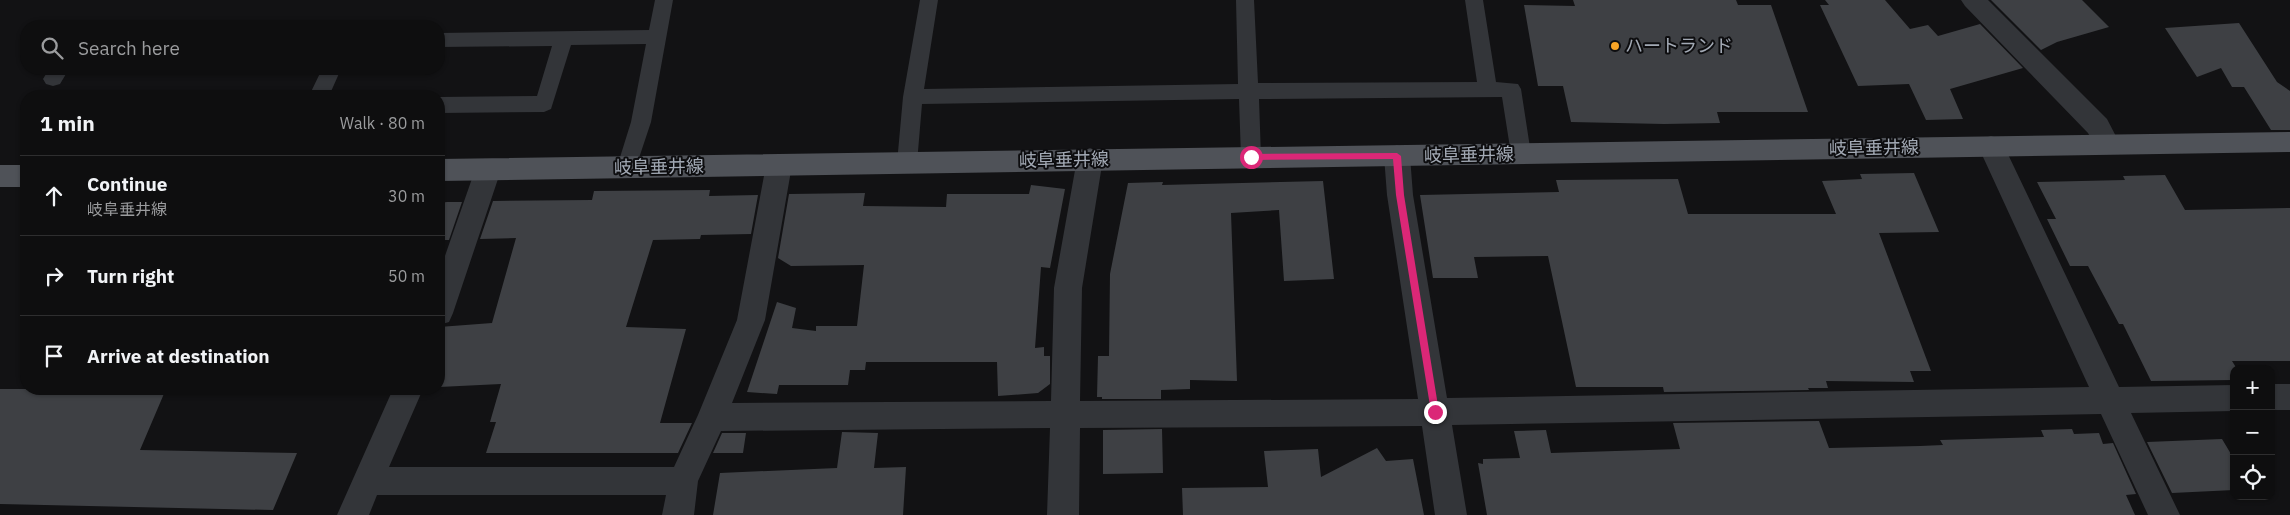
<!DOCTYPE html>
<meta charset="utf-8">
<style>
:root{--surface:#0e0e0f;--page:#171718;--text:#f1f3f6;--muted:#9b9c9e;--line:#2e2e2f}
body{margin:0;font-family:"IBM Plex Sans","Noto Sans JP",sans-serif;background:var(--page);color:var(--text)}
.controls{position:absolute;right:15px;bottom:15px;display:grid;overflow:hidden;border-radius:10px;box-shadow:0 1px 4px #0004}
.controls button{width:45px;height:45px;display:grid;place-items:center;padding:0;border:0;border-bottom:1px solid var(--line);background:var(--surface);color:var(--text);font:25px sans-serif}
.stop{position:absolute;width:15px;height:15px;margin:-11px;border:4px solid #db2777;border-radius:50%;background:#fff}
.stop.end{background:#db2777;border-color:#fff;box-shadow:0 1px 5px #0008}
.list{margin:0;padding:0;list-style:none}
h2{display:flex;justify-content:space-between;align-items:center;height:65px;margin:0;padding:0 20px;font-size:21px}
h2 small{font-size:16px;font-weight:400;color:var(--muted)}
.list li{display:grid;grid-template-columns:32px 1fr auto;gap:15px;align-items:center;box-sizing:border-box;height:80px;padding:0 20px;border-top:1px solid var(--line)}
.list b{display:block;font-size:19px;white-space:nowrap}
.list p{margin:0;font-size:16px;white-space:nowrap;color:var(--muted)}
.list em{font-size:16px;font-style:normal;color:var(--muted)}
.icon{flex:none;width:28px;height:28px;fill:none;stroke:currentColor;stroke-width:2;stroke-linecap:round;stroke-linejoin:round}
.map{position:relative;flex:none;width:2290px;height:515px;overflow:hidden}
.search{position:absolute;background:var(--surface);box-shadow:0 1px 4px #0004;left:20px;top:20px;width:425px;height:55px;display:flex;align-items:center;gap:12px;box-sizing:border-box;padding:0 18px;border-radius:20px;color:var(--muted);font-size:19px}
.panel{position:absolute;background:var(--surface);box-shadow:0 1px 4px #0004;left:20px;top:90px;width:425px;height:305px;border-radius:20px}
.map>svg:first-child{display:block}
.building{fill:#3e4044}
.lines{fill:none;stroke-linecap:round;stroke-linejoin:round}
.service{fill:#333539;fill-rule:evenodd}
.minor{fill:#333539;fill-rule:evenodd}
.primary{fill:#4f5258;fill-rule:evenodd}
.route{fill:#db2777}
.poi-dot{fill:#f8a426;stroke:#0d0d0f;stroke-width:2}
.labels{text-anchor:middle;stroke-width:4;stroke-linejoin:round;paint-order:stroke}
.poi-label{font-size:18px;fill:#a3aab5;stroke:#0d0d0f;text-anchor:start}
.street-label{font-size:18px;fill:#a3aab5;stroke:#0d0d0f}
</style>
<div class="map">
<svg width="2290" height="515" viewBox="0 0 2290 515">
<rect width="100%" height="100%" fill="#121214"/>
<!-- building -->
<path class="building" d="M1573,0H1736L1738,5H1771L1808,112H1717L1720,123L1664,124L1571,122L1563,86H1538L1524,5L1575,6Z
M1825,0H1885L1910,29L1928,25L1938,36L1980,24L2023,68L1950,89L1963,119L1926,120L1909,84L1858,86L1820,5H1829Z
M1991,0H2082L2109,27L2057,42L2041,50Z
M2239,23L2277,82L2290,91V130H2271L2244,87H2232L2221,68L2197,77L2165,28Z
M1914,173L1939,232L1879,233L1931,371H1910L1914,382L1826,381L1828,388H1808L1809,390L1664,392L1663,387H1576L1548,256L1474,257L1478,278H1433L1420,195L1559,192L1556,180L1678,179L1688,214H1836L1822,181L1862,179L1860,174Z
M2165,175L2185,210L2290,208V361H2232L2237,369H2234V380L2151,381L2123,324H2119L2088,266H2070L2047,219H2056L2037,182L2125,180L2123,176Z
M1323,181L1334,279L1284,281L1279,210L1231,213L1237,381L1190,380V389L1161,390V399H1102V397H1097L1098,356H1109L1110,274L1128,183L1163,182L1162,185Z
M1031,185L1065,189L1050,268L1041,267L1035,348L1044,347V356H1050V384L1038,393L998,396L997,362H866L865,370H850L848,385H779L777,394L747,392L777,302L796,308L792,328L816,331V326H857L864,265L791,266L778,258L789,194L865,193L863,206L946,207L947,194H1029Z
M710,190L709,196L758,195L751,234L701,235L700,239L653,240L626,327L686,329L660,423H692L678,453H486L496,422H490L501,384L439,387V327L492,323L516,238L480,239L493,201L592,200L594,191Z
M447,202H462L449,240H439V203Z
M0,389H166L140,450L297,453L273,510L0,504Z
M1819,421L1829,448L1920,446L1943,445L1940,440L2044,437L2041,430L2072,429L2074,434L2099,433L2103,444L2113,443L2136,494L2126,495L2135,515H1487L1478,463L1483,464V459L1520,458L1514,431L1546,430L1551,453L1680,449L1673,423Z
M1162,429L1163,473L1103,474V430Z
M842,432L878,433L874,468L906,467L903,515H713L720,473L837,468Z
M722,433H746L743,453H713Z
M2222,439L2234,459V490L2172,493L2147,442Z
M1377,448L1386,461L1413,459L1424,515H1183L1182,488L1268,487L1264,451L1318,449L1321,477Z"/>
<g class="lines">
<!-- service -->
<path class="service" d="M655,0H673L651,122L634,173L627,175L620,173L617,167L631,122L646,44L571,45L551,109L544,112L439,113V97L537,96L552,46L439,47V33L649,30Z
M920,0H938L924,89L1238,84L1236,0H1254L1258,83L1477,82L1465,0H1483L1496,82L1518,84L1521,89L1531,154L1528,160L1521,162L1514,160L1511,154L1502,97L1259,99L1261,157L1258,163L1251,165L1244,163L1241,157L1239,99L922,104L917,163L914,169L907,171L900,169L897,163L903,97Z
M49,69H69L60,84L53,86L46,84L43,79Z
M322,69H341L329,96H309Z"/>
<!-- minor -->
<path class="minor" d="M1961,0H1988L2107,119L2120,144L2116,151L2107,154L2098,151L2088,133L1965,6Z
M1991,136L2000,139L2004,146L2119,387L2234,385V411L2131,413L2180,515H2148L2101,414L1452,425L1467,515H1435L1422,426L1080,428L1079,515H1047L1050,428L721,431L698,481L694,515H662L666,495H377L369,515H337L393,389H423L389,467H674L698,415L737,320L766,165L770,157L779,154L788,157L792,165L765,320L732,403L1051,401L1054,288L1077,159L1081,152L1090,148L1099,152L1103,159L1082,288L1080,401L1418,399L1387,195L1384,156L1388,149L1397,145L1406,149L1410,156L1413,195L1447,398L2089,387L1978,146L1982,139Z
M488,159L497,162L501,170L453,313L449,322L439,325V273L475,170L479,162Z
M2271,384H2290V410H2271Z"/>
<!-- primary -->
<path class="primary" d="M2290,132V152L439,181V159Z
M0,165H26V187H0Z"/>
</g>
<!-- route -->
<path class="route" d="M1397,153L1401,156L1404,195L1439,412L1435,416L1431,412L1396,195L1393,159L1251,160L1248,157L1251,154Z"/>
<!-- markers -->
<circle class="poi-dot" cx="1615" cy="46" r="5"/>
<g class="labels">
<!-- poi labels -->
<g class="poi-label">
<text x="1625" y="52">ハートランド</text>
</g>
<!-- street labels -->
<g class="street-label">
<text transform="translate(1874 148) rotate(-1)" y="6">岐阜垂井線</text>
<text transform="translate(1469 155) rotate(-1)" y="6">岐阜垂井線</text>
<text transform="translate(1064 160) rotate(-1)" y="6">岐阜垂井線</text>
<text transform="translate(659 167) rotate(-1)" y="6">岐阜垂井線</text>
</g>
</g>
</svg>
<div class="controls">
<button>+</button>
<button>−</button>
<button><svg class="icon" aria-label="locate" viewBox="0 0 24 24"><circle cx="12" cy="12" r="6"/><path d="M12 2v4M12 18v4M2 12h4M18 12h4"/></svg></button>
</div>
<div class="stop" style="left:1251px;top:157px"></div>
<div class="stop end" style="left:1435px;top:412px"></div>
<div class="search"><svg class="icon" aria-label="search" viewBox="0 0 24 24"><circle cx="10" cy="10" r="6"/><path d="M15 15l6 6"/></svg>Search here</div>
<section class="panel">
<h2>1 min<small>Walk · 80 m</small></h2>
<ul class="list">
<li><svg class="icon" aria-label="ahead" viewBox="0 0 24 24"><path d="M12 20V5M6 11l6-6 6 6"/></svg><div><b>Continue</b><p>岐阜垂井線</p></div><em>30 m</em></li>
<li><svg class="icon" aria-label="right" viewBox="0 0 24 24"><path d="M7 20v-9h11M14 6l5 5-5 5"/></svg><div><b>Turn right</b></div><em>50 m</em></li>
<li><svg class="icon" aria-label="arrive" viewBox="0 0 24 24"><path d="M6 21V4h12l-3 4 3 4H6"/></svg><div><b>Arrive at destination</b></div></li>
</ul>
</section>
</div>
